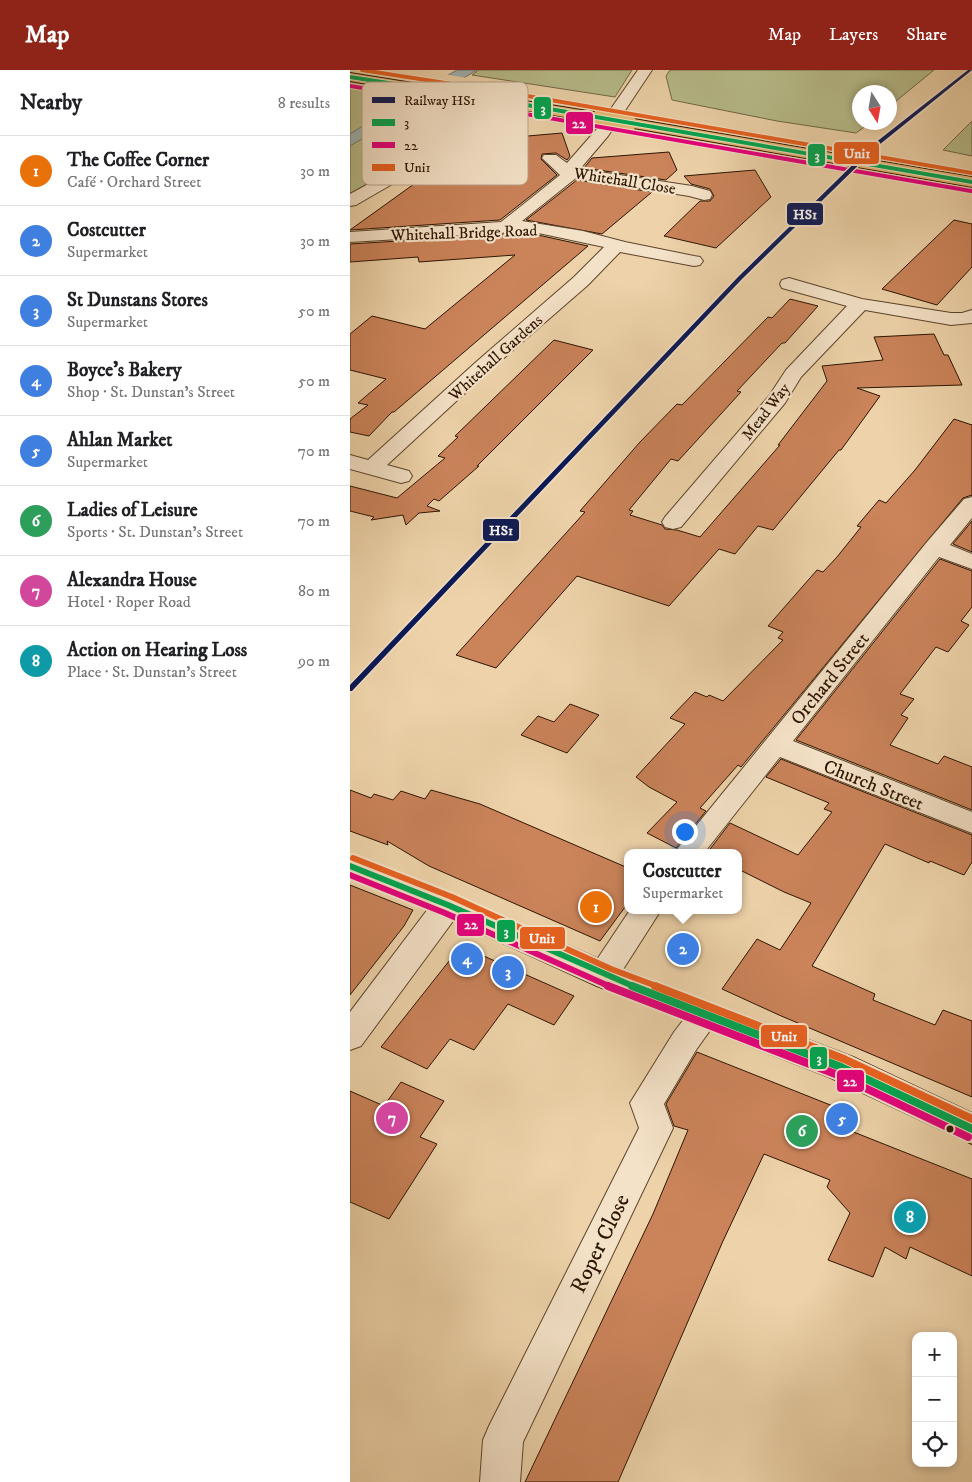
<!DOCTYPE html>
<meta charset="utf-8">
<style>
:root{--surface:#fff;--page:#f2f2f2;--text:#202124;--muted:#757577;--line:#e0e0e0;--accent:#8f2418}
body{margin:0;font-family:"IM FELL DW Pica",serif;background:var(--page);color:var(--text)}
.controls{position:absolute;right:15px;bottom:15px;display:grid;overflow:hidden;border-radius:10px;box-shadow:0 2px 8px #0003}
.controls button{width:45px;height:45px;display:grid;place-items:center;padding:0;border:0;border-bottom:1px solid var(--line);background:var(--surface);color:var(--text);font:25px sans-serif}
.compass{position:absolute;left:502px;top:15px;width:45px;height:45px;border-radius:50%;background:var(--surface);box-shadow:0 2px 8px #0003;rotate:169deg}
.you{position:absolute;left:334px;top:761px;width:18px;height:18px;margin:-12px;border:4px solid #fff;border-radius:50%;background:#1a73e8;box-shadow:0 0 0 8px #1a73e833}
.badge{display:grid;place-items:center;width:32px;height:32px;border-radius:50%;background:var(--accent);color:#fff;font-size:16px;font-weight:700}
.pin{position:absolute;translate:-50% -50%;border:2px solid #fff;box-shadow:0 1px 5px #0006}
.popup{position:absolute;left:274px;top:779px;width:118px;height:65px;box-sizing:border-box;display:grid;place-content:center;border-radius:10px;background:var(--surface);filter:drop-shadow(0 1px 4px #0005);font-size:16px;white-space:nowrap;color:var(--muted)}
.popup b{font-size:19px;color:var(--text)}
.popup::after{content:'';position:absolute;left:50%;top:100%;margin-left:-10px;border:10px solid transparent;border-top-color:var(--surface)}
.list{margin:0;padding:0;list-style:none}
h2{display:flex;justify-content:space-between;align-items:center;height:65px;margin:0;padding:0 20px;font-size:21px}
h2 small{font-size:16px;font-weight:400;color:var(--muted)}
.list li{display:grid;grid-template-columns:32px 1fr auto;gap:15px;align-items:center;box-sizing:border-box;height:70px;padding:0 20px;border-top:1px solid var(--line)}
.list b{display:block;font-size:19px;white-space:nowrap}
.list p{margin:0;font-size:16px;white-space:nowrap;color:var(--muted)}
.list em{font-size:16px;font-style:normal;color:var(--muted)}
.icon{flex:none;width:28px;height:28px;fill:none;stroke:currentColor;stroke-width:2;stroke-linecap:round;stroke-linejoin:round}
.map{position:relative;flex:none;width:622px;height:1412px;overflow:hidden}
header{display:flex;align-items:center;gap:30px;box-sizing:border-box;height:70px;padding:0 25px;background:var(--accent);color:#fff}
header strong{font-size:24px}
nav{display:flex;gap:28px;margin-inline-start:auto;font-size:18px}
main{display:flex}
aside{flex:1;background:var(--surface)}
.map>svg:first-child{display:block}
.green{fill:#b7bc8a;stroke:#726845}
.water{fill:#9eb5b4;stroke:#71756c}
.pier{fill:#eed3aa}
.building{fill:#cb835a;stroke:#2d1400}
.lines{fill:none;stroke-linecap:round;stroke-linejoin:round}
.minor-casing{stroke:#5d442a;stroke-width:2}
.primary-casing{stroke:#2d1400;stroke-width:2}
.minor{fill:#f4e2c8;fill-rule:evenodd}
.primary{fill:#e7ba75;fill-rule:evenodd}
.primary-bridge-casing{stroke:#2d1400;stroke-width:18;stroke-linecap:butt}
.primary-bridge{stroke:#e7ba75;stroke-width:17}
.bus-1-far2-casing{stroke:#f4e2c8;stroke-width:6}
.bus-1-far1-casing{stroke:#f4e2c8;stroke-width:10}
.bus-1-casing{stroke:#f4e2c8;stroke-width:12}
.bus-2-far2-casing{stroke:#f4e2c8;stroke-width:6}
.bus-2-far1-casing{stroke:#f4e2c8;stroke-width:10}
.bus-2-casing{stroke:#f4e2c8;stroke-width:12}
.bus-3-far2-casing{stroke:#f4e2c8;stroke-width:6}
.bus-3-far1-casing{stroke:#f4e2c8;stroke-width:10}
.bus-3-casing{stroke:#f4e2c8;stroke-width:12}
.bus-1-far2{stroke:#00a651;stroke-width:4}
.bus-1-far1{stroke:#00a651;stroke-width:6}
.bus-1{stroke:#00a651;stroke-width:8}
.bus-2-far2{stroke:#e5007d;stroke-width:4}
.bus-2-far1{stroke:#e5007d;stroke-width:6}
.bus-2{stroke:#e5007d;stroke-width:8}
.bus-3-far2{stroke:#e86120;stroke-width:4}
.bus-3-far1{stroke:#e86120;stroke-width:6}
.bus-3{stroke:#e86120;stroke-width:8}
.rail-1-casing{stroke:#f4e2c8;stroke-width:3}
.rail-1{fill:#091855;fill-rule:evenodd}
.bus-dot{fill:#2d1400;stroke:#f4e2c8;stroke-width:2}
.labels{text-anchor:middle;stroke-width:4.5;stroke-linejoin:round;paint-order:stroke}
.far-street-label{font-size:16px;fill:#2d1400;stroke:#f4e2c8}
.street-label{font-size:19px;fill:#2d1400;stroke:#f4e2c8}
.near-street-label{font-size:22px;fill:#2d1400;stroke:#f4e2c8}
.key{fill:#f4e2c8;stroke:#b8a48c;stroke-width:1}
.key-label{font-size:14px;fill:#2d1400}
.line-badge{stroke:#f4e2c8;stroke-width:2}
.badge-label{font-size:14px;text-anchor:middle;font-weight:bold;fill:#fff}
</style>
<header>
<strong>Map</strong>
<nav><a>Map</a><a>Layers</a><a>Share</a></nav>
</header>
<main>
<aside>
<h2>Nearby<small>8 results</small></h2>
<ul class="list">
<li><span class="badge" style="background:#e8710a">1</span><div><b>The Coffee Corner</b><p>Café · Orchard Street</p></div><em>30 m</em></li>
<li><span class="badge" style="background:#3f7fe0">2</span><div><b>Costcutter</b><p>Supermarket</p></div><em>30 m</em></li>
<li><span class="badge" style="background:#3f7fe0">3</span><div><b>St Dunstans Stores</b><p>Supermarket</p></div><em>50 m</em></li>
<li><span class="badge" style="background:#3f7fe0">4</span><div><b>Boyce's Bakery</b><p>Shop · St. Dunstan's Street</p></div><em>50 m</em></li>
<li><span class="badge" style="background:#3f7fe0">5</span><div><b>Ahlan Market</b><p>Supermarket</p></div><em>70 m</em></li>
<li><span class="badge" style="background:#2e9e5b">6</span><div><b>Ladies of Leisure</b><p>Sports · St. Dunstan's Street</p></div><em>70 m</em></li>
<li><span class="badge" style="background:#d1479c">7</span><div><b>Alexandra House</b><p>Hotel · Roper Road</p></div><em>80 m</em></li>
<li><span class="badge" style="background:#0f9aa8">8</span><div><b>Action on Hearing Loss</b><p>Place · St. Dunstan's Street</p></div><em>90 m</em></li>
</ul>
</aside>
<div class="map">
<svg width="622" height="1412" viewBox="0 0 622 1412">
<rect width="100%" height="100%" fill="#eed3aa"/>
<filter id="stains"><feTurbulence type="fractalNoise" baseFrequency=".004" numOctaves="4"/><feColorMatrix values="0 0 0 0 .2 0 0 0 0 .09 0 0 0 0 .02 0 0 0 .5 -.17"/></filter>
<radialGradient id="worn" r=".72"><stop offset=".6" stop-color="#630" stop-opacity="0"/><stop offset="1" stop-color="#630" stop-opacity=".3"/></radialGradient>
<!-- green -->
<path class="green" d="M129,0H282L265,27L122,5Z
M320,0H584L540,36V22H510V52L520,53L506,63L427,51L322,30L316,6Z
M0,7L159,32L90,80L0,131Z
M622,51V86L593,80Z
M128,72L132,79L164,85L177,84L215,104L204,113L161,104L104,88L108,84L102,78L108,75Z"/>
<!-- water -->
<path class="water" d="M107,0H127L0,76V64L39,39Z"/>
<!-- pier -->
<path class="pier" d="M94,4L117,8L84,29L60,24Z"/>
<!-- building -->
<path class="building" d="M212,63L220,86L217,90L206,83L192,84L191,89L207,105L150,150L0,160L96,91L166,106L155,68Z
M319,82L327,100L316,110L234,98L242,88Z
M405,100L421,127L366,178L314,166L350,131H360L364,126L360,119L341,114L334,106Z
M227,110L302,122L252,164L176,150Z
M604,150L622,154V197L587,235L532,219Z
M179,163L238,176L44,342H42L19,366L0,362V349L18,335L8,333L36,309L0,300V264L22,246L75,259L165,185L69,192L68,187L0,192V174Z
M440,229L468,236L435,273H432L387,321L391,322L328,391L321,389L279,440L283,441L280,445L312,455L315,459L327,460L350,467L430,375H428L477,311L472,296L533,290L524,267L584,264L594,285H598L612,315L507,318L530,326L491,380H489L423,460L408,456L385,484L369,479L319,536L227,506L146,598L106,585L235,442L230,441L290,372L327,334L332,335L418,247L422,248Z
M204,270L243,280L127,396H129L89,431L84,429L77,436L90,441L69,443L56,455L53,445L21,450L24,447L0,441V416L47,428L95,388L88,386L108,367L105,366Z
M604,349L622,355V425L613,428L391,697L388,695L350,738L356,741L326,778L297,763L327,732L299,717L286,707L335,654L320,648L345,622L357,627L359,625L373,631L433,570L428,568L433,562L418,556L467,500L473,502L487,487L511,457L507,456L529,430L536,433L565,400Z
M622,451V482L603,474Z
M590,489L622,501V537L611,551L619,555L598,582L586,577L550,624L564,629L551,645L558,648L540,675L588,694L594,686L622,697V740L446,670Z
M220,634L249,645L217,683L171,665L188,646L204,652Z
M431,689L622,765V792L614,805L580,791L579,793L535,774L462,896L525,924L523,930L585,955L593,940L622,951V1027L429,945L372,919L407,869L430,880L461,833L434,822L388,799V783H357L380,753L448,785L482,742L474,739L479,733L416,707Z
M0,720L21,728L24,724L43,730L51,721L75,729L81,720L130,734L278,798V833L250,871L79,796L37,771L38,775L0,761Z
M0,815L63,840L54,856L0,925Z
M111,876L224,926L204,955L158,934L124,980L100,969L77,999L31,977Z
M347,982L508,1046L501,1061L622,1109V1206L560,1177L556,1189L535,1177L523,1207L478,1190L500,1143L477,1117L480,1110L414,1084L373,1171L268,1412H175L303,1144L338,1060L324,1056L316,1034Z
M51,1012L94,1031L70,1067L87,1074L39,1149L0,1132V1021L34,1036Z"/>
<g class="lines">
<!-- minor casing -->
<g class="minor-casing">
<path id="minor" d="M288,0H302L258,66L230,99L342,116L360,121L362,125L360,129L354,130L339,126L226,108L172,151L233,161L275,172L344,186L350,187L353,191L350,195L344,196L270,182L238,215L139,301L37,395L59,401L62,406L59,411L51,413L0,399V385L18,390L125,293L224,207L254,177L179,161L0,172V162L151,152L210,105L192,88L194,85H206L217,93L246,60Z
M90,75L96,77L98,80L96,83L6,135L0,136V124Z
M439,208L512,229L601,243H612L622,240V253L601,255L515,240L451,307L435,333L331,457L323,459L315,457L312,452L315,447L419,326L436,300L497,236L432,218L430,214L432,210Z
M622,427V448L600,475L622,484V499L589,487L443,671L622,742V763L430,687L354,783H324L577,472L614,429Z
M98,824L109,827L113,835L109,843L11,976L0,980V942L87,827Z
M280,840H311L265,912L254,915L243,912L238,903Z
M355,932L366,936L371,945L346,980L314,1034L323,1058L173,1372L170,1412H130L133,1370L139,1356L289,1058L280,1033L324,962L344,936Z"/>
</g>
<!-- primary casing -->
<g class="primary-casing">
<path id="primary" d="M0,3L250,43L256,45L258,48L256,51L250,53L0,11Z
M278,48L622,107V117L272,56L270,53L272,50Z
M0,785L109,827L269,898L503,987L622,1043V1074L479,1007L247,916L87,843L0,808Z"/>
</g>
<!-- minor -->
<use href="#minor" class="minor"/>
<!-- primary -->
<use href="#primary" class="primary"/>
<!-- primary-bridge casing -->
<g class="primary-bridge-casing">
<path id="primary-bridge" d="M250,48L278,53"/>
</g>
<!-- primary-bridge -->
<use href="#primary-bridge" class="primary-bridge"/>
<!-- bus-1-far2 casing -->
<g class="bus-1-far2-casing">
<path id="bus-1-far2" d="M0,7L159,32L622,112"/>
</g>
<!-- bus-1-far1 casing -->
<g class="bus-1-far1-casing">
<path id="bus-1-far1" d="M0,796L98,835L285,917"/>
</g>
<!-- bus-1 casing -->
<g class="bus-1-casing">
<path id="bus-1" d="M282,916L491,997L622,1059"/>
</g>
<!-- bus-2-far2 casing -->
<g class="bus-2-far2-casing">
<path id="bus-2-far2" d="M0,16L158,41L621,121"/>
</g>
<!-- bus-2-far1 casing -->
<g class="bus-2-far1-casing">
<path id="bus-2-far1" d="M0,805L95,843L261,917"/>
</g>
<!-- bus-2 casing -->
<g class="bus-2-casing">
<path id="bus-2" d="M258,916L488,1005L618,1067"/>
</g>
<!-- bus-3-far2 casing -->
<g class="bus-3-far2-casing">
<path id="bus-3-far2" d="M12,0L160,23L622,103"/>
</g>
<!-- bus-3-far1 casing -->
<g class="bus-3-far1-casing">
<path id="bus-3-far1" d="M3,788L102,827L261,899L309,917"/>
</g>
<!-- bus-3 casing -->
<g class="bus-3-casing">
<path id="bus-3" d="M305,916L494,989L622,1049"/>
</g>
<!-- bus-1-far2 -->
<use href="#bus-1-far2" class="bus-1-far2"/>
<!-- bus-1-far1 -->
<use href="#bus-1-far1" class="bus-1-far1"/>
<!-- bus-1 -->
<use href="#bus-1" class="bus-1"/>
<!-- bus-2-far2 -->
<use href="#bus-2-far2" class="bus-2-far2"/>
<!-- bus-2-far1 -->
<use href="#bus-2-far1" class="bus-2-far1"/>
<!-- bus-2 -->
<use href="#bus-2" class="bus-2"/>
<!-- bus-3-far2 -->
<use href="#bus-3-far2" class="bus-3-far2"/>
<!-- bus-3-far1 -->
<use href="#bus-3-far1" class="bus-3-far1"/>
<!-- bus-3 -->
<use href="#bus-3" class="bus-3"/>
<!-- rail-1 casing -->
<g class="rail-1-casing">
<path id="rail-1" d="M618,0H622L529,75L392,209L2,621H0V615L388,207L525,73Z"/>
</g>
<!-- rail-1 -->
<use href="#rail-1" class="rail-1"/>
</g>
<!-- markers -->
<circle class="bus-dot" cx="600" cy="1059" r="4.5"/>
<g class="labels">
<!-- far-street labels -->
<g class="far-street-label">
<text transform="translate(275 110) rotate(9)" y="6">Whitehall Close</text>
<text transform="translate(114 162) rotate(-2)" y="6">Whitehall Bridge Road</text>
<text transform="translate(145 287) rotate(-42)" y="6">Whitehall Gardens</text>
<text transform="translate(415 341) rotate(-52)" y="6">Mead Way</text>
</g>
<!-- street labels -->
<g class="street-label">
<text transform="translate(479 608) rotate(-51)" y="7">Orchard Street</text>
<text transform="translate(524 714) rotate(22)" y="7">Church Street</text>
</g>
<!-- near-street labels -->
<g class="near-street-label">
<text transform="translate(249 1173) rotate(-64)" y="8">Roper Close</text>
</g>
</g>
<!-- legend -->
<rect x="12" y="12" width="166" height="103" rx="8" class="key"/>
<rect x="22" y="27" width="23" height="6" fill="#091855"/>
<rect x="22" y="49" width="23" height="7" fill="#00a651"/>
<rect x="22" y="72" width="23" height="6" fill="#e5007d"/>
<rect x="22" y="94" width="23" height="7" fill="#e86120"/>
<g class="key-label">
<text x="54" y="35">Railway HS1</text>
<text x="54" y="57">3</text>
<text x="54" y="80">22</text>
<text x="54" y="102">Uni1</text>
</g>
<g class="line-badge">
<rect x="183" y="26" width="19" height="24" rx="5" fill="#00a651"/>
<rect x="215" y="41" width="29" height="24" rx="5" fill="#e5007d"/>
<rect x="483" y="71" width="47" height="24" rx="5" fill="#e86120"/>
<rect x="457" y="73" width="19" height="24" rx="5" fill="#00a651"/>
<rect x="436" y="132" width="38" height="24" rx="5" fill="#091855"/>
<rect x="132" y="448" width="38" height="24" rx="5" fill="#091855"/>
<rect x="106" y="843" width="29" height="24" rx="5" fill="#e5007d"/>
<rect x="146" y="849" width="20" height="24" rx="5" fill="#00a651"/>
<rect x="169" y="856" width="47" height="24" rx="5" fill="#e86120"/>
<rect x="410" y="954" width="48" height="24" rx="5" fill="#e86120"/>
<rect x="459" y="976" width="19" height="24" rx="5" fill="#00a651"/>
<rect x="486" y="999" width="29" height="24" rx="5" fill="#e5007d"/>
</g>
<g class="badge-label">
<text x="193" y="43">3</text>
<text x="229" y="58">22</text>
<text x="507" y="88">Uni1</text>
<text x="467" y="90">3</text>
<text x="455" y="149">HS1</text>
<text x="151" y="465">HS1</text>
<text x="121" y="859">22</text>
<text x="156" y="866">3</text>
<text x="192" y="873">Uni1</text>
<text x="434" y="971">Uni1</text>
<text x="469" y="993">3</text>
<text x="500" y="1016">22</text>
</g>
<rect width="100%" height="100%" filter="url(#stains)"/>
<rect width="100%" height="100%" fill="url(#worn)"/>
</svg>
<div class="controls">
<button>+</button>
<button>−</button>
<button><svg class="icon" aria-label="locate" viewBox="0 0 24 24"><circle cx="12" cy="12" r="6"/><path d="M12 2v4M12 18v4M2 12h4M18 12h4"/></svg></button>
</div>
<svg class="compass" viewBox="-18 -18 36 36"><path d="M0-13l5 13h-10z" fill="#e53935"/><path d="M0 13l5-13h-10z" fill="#757577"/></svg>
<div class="you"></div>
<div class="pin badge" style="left:246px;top:837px;background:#e8710a">1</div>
<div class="pin badge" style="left:333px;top:879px;background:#3f7fe0">2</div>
<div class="popup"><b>Costcutter</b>Supermarket</div>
<div class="pin badge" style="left:158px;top:902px;background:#3f7fe0">3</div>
<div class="pin badge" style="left:117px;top:889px;background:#3f7fe0">4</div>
<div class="pin badge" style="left:492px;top:1049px;background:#3f7fe0">5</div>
<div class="pin badge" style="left:452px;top:1061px;background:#2e9e5b">6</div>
<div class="pin badge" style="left:42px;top:1048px;background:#d1479c">7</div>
<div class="pin badge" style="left:560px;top:1147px;background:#0f9aa8">8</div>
</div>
</main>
